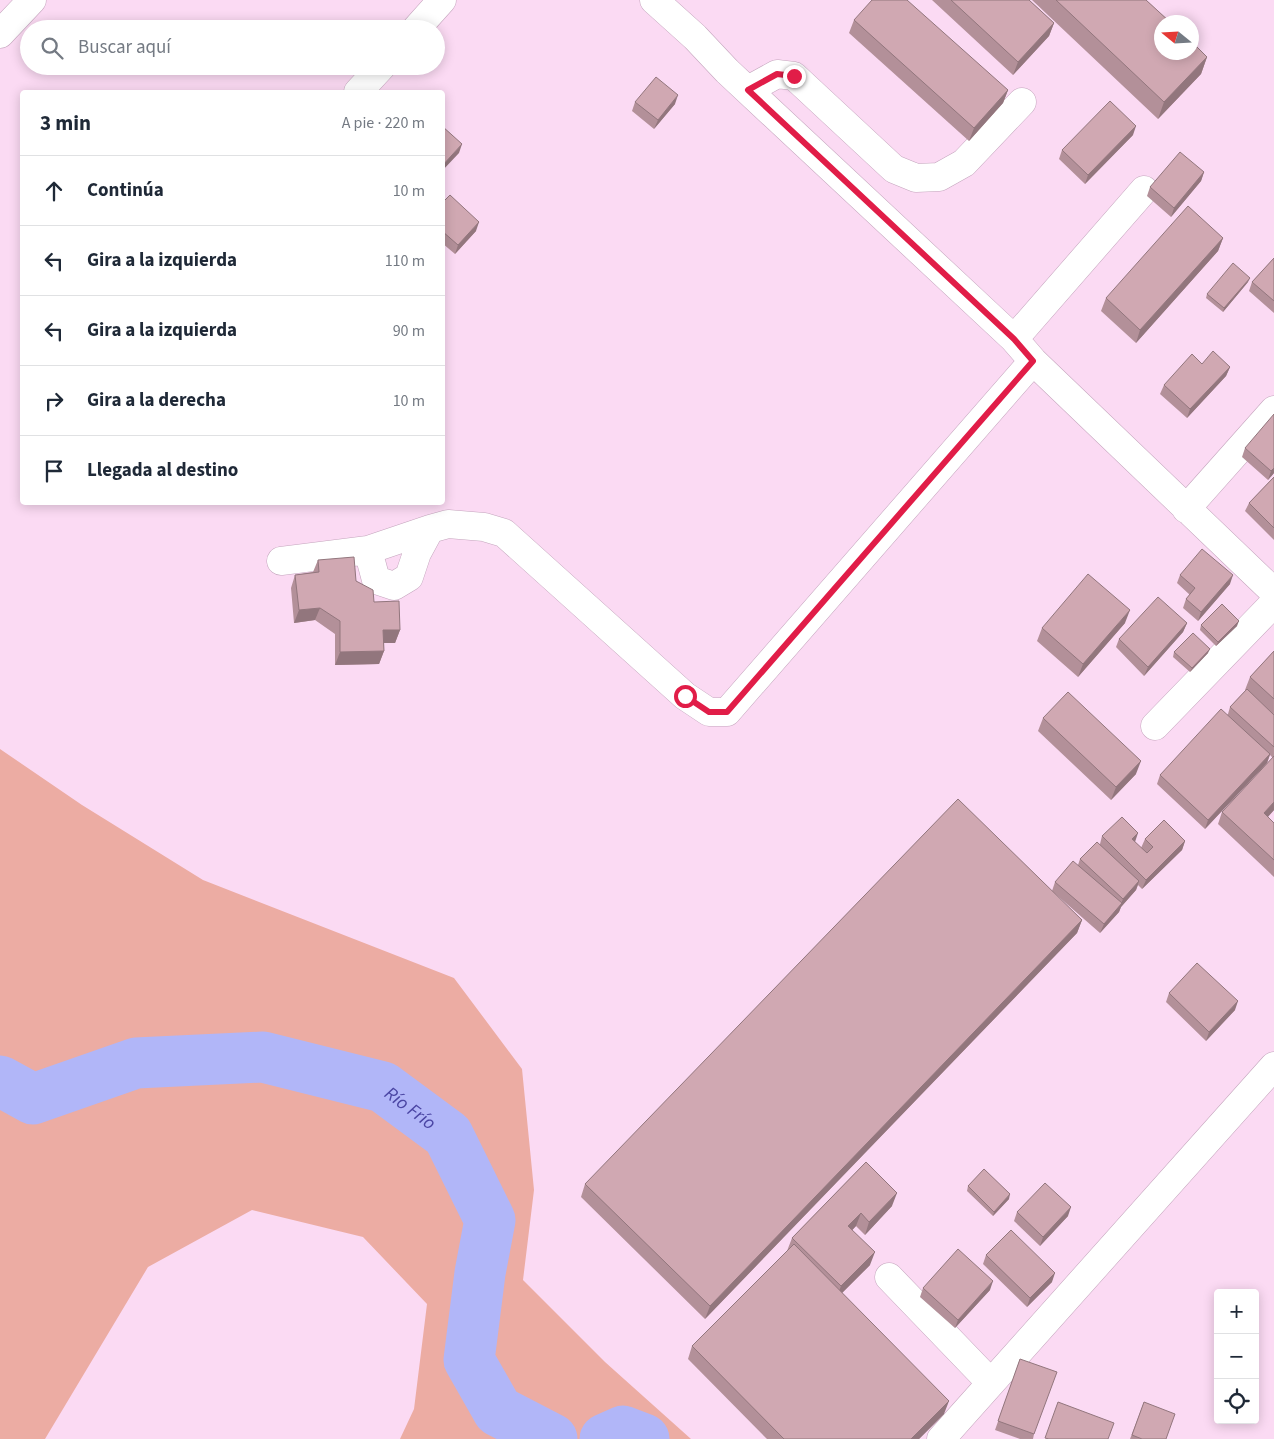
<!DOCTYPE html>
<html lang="es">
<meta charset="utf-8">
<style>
:root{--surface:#fff;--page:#f2f2f3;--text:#1f2937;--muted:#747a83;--line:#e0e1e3}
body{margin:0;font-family:"Source Sans 3",sans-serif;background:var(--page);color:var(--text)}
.controls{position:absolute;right:15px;bottom:15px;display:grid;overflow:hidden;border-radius:5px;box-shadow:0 2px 12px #0003}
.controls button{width:45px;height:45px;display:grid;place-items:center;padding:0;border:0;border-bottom:1px solid var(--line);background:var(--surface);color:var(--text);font:25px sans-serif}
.compass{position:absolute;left:1154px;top:15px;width:45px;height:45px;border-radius:50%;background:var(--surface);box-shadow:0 2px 12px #0003;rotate:288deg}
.stop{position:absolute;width:15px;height:15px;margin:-11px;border:4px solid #e11d48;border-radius:50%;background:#fff}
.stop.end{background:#e11d48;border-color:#fff;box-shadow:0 1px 5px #0008}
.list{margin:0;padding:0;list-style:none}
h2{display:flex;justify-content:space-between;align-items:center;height:65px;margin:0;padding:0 20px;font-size:21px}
h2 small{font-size:16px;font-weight:400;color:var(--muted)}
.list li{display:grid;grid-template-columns:32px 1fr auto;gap:15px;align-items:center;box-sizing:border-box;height:70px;padding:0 20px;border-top:1px solid var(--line)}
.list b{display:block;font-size:19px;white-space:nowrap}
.list em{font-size:16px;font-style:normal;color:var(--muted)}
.icon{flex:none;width:28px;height:28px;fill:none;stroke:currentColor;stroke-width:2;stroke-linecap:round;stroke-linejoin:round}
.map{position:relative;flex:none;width:1274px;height:1439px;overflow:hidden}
.search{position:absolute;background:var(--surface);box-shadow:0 2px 12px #0003;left:20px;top:20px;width:425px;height:55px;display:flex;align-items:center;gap:12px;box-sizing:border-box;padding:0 18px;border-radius:28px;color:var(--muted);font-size:19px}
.panel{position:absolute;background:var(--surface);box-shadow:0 2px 12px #0003;left:20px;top:90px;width:425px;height:415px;border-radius:5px}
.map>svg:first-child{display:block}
.green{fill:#ecaca3}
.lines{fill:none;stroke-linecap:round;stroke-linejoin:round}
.river{stroke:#b1b6f8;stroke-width:51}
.minor-casing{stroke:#c4a5bd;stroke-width:29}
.minor{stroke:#fff;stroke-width:28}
.wall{fill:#b39099}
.shaded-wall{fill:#92767d}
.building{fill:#d0a8b2;stroke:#92767d}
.route{stroke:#e11d48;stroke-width:6}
.labels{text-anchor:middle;stroke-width:5;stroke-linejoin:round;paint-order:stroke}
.water-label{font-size:19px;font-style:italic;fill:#4b46a4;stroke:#fbeef8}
</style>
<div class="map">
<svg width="1274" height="1439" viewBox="0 0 1274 1439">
<rect width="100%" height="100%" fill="#fbdaf3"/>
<!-- green -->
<path class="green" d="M0,749L82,805L203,880L454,978L522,1069L534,1190L523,1280L605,1362L691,1439H400L414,1409L427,1304L363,1237L252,1210L148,1267L45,1439H0Z"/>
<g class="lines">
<!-- river -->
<g class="river">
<path id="s1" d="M0,1081L33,1099L136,1063L263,1057L383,1087L448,1135L490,1220L480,1273L469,1360L498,1411L552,1439"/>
<path d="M605,1439L623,1431L644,1439"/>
</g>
<!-- minor casing -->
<g class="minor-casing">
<path id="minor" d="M654,0L695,37L727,71L1014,339L1033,361L1274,592
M416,29L442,0
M0,34L32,0
M748,90L777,74L794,76L894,169L916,178L939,177L964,163L1022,102
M358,92L382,66
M1014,339L1144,190
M1186,509L1274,410
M368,550L430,529
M281,561L368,550L376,580L394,586L409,577L417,553L430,529L448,524L484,527L504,533L685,696L709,712H727L1033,361
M1155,726L1274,603
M889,1277L991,1383
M941,1439L1274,1066"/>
</g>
<!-- minor -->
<use href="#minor" class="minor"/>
</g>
<!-- wall -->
<path class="wall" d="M932,0H1029L1054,23L1049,36L1013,75Z
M1032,0H1146L1207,57L1201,74L1158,119Z
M854,20L1008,90L1003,103L969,141L849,33Z
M635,102L675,104L654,129L632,111Z
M1133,135L1085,184L1059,159L1062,150Z
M1204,172L1201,181L1171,217L1147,196L1150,187Z
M442,203L476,231L455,254L442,243Z
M1223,238L1218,251L1136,343L1101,311L1106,298Z
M1274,258V313L1249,291L1252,282Z
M1248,282L1223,312L1206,298L1207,294Z
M1202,364L1230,367L1226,376L1187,418L1160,394L1164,385Z
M1245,448L1274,473L1268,480L1242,457Z
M1274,477V540L1245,511L1249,503Z
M318,560L356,581L374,602L400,630L395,643H384V651L379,664L335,665V634L315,620L294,623L291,588L295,575L313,572Z
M1180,575L1230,584L1198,621L1183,608L1186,599L1190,595L1177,583Z
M1125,623L1078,677L1037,641L1042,628Z
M1187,623L1183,632L1144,676L1116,647L1119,639Z
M1201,625L1237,626L1216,646L1200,630Z
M1274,651V810L1268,817L1274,823V877L1218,824L1222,812L1273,758L1270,755L1267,763L1205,829L1157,784L1160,775L1228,714L1230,707L1246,690H1245L1250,677Z
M1174,652L1208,653L1190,672L1173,657Z
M1043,718L1136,774L1111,800L1038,731Z
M1102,836L1135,842L1141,848L1145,839L1185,841L1182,850L1142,889L1138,885L1136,890L1121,907L1119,912L1100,933L1052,891L1055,882L1078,865L1080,859L1100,844Z
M1082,920L1077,933L705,1319L581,1197L585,1184Z
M1169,993L1235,1010L1206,1041L1166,1002Z
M866,1162L892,1206L865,1235L856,1226L852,1230L870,1265L842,1293L944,1414L919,1439H767L688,1359L692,1346L787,1251L792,1238Z
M968,1186L1009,1199L993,1216L967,1191Z
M1017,1212L1068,1216L1040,1246L1014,1221Z
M986,1255L1052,1282L1027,1307L983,1264Z
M923,1288L990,1290L955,1328L920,1297Z
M1020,1359L1034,1434L1033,1439H1020L995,1430Z
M1144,1402L1166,1439H1130Z"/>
<!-- shaded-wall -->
<path class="shaded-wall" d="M1054,23L1049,36L1013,75L1018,62Z
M1207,57L1201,74L1158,119L1164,102Z
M1008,90L1003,103L969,141L974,128Z
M678,95L675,104L654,129L658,120Z
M1136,126L1133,135L1085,184L1088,175Z
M462,144L459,153L442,171V166Z
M1204,172L1201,181L1171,217L1174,208Z
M479,222L476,231L455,254L458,245Z
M1223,238L1218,251L1136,343L1140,330Z
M1250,278L1248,282L1223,312L1224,308Z
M1230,367L1226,376L1187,418L1190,409Z
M1274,468V473L1268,480L1271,471Z
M1233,575L1230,584L1198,621L1201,612Z
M320,608L315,620L294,623L299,610Z
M1130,610L1125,623L1078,677L1083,664Z
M1239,621L1237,626L1216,646L1218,642Z
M1187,623L1183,632L1144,676L1148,667Z
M383,630H400L395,643H378Z
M1210,649L1208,653L1190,672L1192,668Z
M384,651L379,664L335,665L340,652Z
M1270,754L1267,763L1205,829L1208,820Z
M1141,761L1136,774L1111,800L1116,787Z
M1274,802V810L1259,826L1264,813Z
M1138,833L1135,842L1132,839Z
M1185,841L1182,850L1142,889L1146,880Z
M1139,881L1136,890L1121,907L1119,912L1100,933L1104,924L1121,904L1123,899Z
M1082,920L1077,933L705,1319L710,1306Z
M1238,1001L1235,1010L1206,1041L1209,1032Z
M897,1193L892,1206L865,1235L869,1222Z
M1010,1194L1009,1199L993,1216L994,1212Z
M1071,1207L1068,1216L1040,1246L1043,1237Z
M861,1213L856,1226L844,1239L848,1226Z
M875,1252L870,1265L836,1299L841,1286Z
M1055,1273L1052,1282L1027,1307L1030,1298Z
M993,1281L990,1290L955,1328L958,1320Z
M949,1401L944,1414L919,1439H911Z"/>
<!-- building -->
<path class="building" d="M872,0H907L1008,90L974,128L854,20Z
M951,0H1029L1054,23L1018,62Z
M1056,0H1146L1170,22H1162V52H1192V42L1207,57L1164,102Z
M656,77L678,95L658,120L635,102Z
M1110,101L1136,126L1088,175L1062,150Z
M442,126L462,144L442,166Z
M1180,152L1204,172L1174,208L1150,187Z
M450,195L479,222L458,245L442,231V203Z
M1188,206L1223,238L1140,330L1106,298Z
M1274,258V301L1252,282Z
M1233,263L1250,278L1224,308L1207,294Z
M1213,351L1230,367L1190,409L1164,385L1192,354L1202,364Z
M1274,414V468L1271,471L1245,448Z
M1274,477V528L1249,503Z
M1202,549L1233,575L1201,612L1186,599L1195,588L1180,575Z
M354,557L356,581L373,590L374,602L399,601L400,630H383L384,651L340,652V621L320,608L299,610L295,575L319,572L318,560Z
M1088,574L1130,610L1083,664L1042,628Z
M1158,597L1187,623L1148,667L1119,639Z
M1222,604L1239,621L1218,642L1201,625Z
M1193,633L1210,649L1192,668L1174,652Z
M1274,651V699L1250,677Z
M1247,689L1274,715V747L1230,707Z
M1068,692L1141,761L1116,787L1043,718Z
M1221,709L1270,754L1208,820L1160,775Z
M1274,756V802L1264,813L1274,823V860L1222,812Z
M958,799L1082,920L710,1306L585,1184Z
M1122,817L1138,833L1132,839L1147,853L1153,847L1145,839L1164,820L1185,841L1146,880L1102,836Z
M1097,842L1139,881L1123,899L1080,859Z
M1073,861L1122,903L1104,924L1055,882Z
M1197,963L1238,1001L1209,1032L1169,993Z
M866,1162L897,1193L869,1222L861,1213L848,1226L875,1252L841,1286L792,1238Z
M984,1169L1010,1194L994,1212L968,1186Z
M1045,1183L1071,1207L1043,1237L1017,1212Z
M1011,1230L1055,1273L1030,1298L986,1255Z
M794,1244L949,1401L911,1439H784L692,1346Z
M958,1249L993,1281L958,1320L923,1288Z
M1020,1359L1057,1372L1034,1434L998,1421Z
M1058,1402L1114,1423L1108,1439H1049L1045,1438Z
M1144,1402L1175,1414L1166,1439H1142L1132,1435Z"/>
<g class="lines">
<!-- route -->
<path class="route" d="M685,696L709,712H727L1033,361L1014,339L748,90L777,74L794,76"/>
</g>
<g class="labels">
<!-- water labels -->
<g class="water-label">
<text dy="7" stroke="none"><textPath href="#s1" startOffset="432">Río Frío</textPath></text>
</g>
</g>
</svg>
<div class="controls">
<button>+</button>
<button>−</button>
<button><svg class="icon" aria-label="locate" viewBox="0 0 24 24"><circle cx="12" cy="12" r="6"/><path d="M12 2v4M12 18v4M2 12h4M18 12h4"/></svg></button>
</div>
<svg class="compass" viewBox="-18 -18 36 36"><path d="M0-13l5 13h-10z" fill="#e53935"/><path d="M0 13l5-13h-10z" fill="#747a83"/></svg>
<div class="stop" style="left:685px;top:696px"></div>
<div class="stop end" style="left:794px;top:76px"></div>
<div class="search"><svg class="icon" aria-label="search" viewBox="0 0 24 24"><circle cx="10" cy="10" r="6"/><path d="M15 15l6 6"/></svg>Buscar aquí</div>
<section class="panel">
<h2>3 min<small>A pie · 220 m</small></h2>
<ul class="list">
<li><svg class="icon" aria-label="ahead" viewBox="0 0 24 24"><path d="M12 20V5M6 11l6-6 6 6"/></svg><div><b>Continúa</b></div><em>10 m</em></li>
<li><svg class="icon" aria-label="left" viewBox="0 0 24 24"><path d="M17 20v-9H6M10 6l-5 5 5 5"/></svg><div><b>Gira a la izquierda</b></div><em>110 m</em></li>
<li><svg class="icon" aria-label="left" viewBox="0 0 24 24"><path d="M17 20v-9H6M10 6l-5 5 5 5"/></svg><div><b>Gira a la izquierda</b></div><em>90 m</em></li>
<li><svg class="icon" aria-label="right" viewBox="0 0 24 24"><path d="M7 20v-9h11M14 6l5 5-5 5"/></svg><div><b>Gira a la derecha</b></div><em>10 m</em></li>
<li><svg class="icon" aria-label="arrive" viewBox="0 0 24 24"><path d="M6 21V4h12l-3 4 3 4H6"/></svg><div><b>Llegada al destino</b></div></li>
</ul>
</section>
</div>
